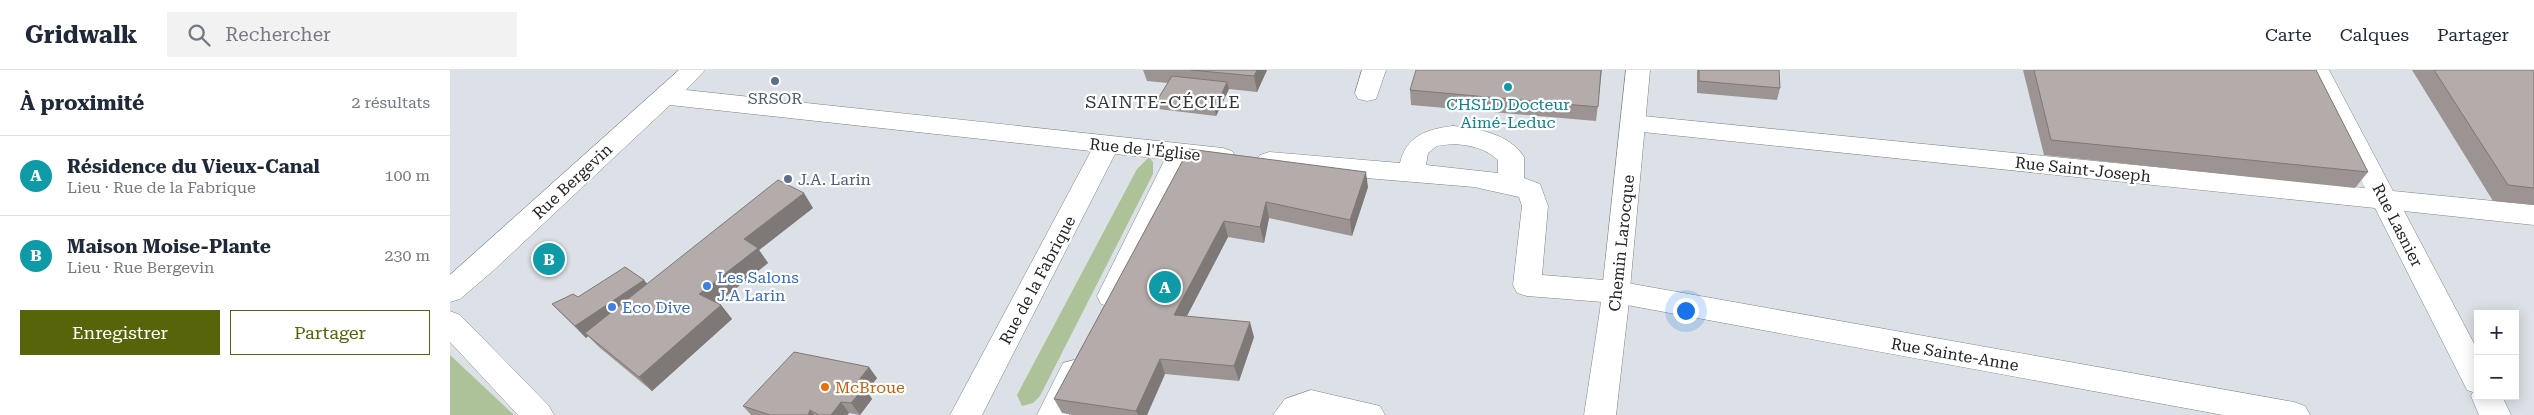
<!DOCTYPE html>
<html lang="fr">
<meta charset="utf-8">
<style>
:root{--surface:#fff;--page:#f2f2f3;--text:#1f2937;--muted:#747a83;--line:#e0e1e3;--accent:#576409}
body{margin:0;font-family:"Roboto Serif",serif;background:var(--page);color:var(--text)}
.controls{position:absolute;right:15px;bottom:15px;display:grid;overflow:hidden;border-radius:0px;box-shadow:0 2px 12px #0003}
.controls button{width:45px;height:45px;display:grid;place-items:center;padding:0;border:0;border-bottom:1px solid var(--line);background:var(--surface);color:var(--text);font:25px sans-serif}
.you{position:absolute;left:1235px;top:240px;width:18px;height:18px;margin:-12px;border:4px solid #fff;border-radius:50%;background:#1a73e8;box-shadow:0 0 0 8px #1a73e833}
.badge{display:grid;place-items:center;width:32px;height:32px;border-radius:50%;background:var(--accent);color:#fff;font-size:16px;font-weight:700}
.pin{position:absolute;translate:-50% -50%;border:2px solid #fff;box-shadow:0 1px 5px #0006}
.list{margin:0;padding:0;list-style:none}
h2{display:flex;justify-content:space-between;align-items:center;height:65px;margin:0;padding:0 20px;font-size:21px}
h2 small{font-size:16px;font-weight:400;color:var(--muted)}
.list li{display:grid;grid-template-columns:32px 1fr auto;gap:15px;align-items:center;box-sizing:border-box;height:80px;padding:0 20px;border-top:1px solid var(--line)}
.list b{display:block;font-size:19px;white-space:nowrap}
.list p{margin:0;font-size:16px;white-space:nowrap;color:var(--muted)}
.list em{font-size:16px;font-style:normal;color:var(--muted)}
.actions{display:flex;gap:10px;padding:15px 20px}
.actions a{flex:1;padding:11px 0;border:1px solid var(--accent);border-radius:0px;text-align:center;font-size:18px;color:var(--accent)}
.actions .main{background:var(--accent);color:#fff}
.icon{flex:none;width:28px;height:28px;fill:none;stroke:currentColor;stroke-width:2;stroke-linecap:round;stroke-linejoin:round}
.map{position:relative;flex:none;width:2084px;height:345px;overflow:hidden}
header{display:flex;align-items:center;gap:30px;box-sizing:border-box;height:70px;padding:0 25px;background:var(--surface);border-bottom:1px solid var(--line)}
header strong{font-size:24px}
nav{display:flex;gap:28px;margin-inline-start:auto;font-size:18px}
.search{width:350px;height:45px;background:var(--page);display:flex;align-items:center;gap:12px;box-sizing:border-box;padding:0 18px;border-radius:0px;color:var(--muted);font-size:19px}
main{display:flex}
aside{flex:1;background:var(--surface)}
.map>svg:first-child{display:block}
.green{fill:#aec299}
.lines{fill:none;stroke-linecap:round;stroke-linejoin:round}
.minor-casing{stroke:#7e8489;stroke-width:1}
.major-casing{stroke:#7e8489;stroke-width:1}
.minor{fill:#fff;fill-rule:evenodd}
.major{fill:#fff;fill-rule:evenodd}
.wall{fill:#9b9492}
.shaded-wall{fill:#7e7877}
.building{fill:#b4acaa;stroke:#7e7877}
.service-dot{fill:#5c6f8a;stroke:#fff;stroke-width:2}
.culture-dot{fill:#0f9aa8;stroke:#fff;stroke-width:2}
.shop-dot{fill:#3f7fe0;stroke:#fff;stroke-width:2}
.food-dot{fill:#e8710a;stroke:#fff;stroke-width:2}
.labels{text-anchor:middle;stroke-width:4.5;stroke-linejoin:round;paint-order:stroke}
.service-label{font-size:16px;fill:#4e5e75;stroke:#fff}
.culture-label{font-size:16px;fill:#0d838f;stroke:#fff}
.street-label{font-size:16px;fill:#222426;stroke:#fff}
.shop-label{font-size:16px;fill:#366cbe;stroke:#fff;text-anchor:start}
.food-label{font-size:16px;fill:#c56008;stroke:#fff;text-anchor:start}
.neighbourhood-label{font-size:18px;letter-spacing:1px;fill:#33383d;stroke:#fff}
</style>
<header>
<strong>Gridwalk</strong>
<div class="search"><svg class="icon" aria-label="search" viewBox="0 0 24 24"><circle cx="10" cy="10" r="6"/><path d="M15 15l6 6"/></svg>Rechercher</div>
<nav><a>Carte</a><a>Calques</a><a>Partager</a></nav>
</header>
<main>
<aside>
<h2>À proximité<small>2 résultats</small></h2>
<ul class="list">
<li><span class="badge" style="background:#0f9aa8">A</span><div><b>Résidence du Vieux-Canal</b><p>Lieu · Rue de la Fabrique</p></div><em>100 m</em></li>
<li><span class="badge" style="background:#0f9aa8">B</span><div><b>Maison Moise-Plante</b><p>Lieu · Rue Bergevin</p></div><em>230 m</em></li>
</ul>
<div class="actions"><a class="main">Enregistrer</a><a>Partager</a></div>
</aside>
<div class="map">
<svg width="2084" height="345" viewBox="0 0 2084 345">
<rect width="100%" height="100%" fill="#dbe1e6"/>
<!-- green -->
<path class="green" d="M699,87L703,92V104L590,326L583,333L572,336L567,325L687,99Z
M0,285L64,345H0Z"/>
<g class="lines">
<!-- minor casing -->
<g class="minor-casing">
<path id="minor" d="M229,0H255L236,20L773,78L782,81L786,87L782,93L773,96L739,92L671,234L661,237L651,234L647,226L715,89L665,84L532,345H500L641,81L220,35L44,200L10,229L0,232V205Z
M912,0H936L926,29L917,31L908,29L905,23Z
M1855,0H1879L1943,121L2084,135V155L1954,141L2028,281V326H2052L2061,345H2029L2021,326L2023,322L2017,320L1925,138L1183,61L1174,59L1171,53L1174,47L1183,45L1915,118Z
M1003,56C1027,58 1060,64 1074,87V108L1090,114L1098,136L1092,205L1166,211L1844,332L1855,336L1860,345H1773L1166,233L1077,226L1067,223L1063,215L1072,136L1069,127L1024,117L819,100L810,97L806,91L810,85L819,82L950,93C956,66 977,59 1003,56ZM1003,74C1020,75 1035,78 1048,90V103L976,95L978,83L987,76Z
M624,290L635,293L639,302L619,345H587L613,293Z
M861,320L930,336L935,345H823L835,329Z"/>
</g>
<!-- major casing -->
<g class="major-casing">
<path id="major" d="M1176,0H1200L1178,240L1166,345H1134L1150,240Z
M0,241L10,245L99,336L104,345H68L0,272Z"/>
</g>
<!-- minor -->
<use href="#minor" class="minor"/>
<!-- major -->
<use href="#major" class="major"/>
</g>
<!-- wall -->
<path class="wall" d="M693,0H817L807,22L779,19L766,46L708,39L706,32L718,13L697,11Z
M1152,0L1146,51L961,35L960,20Z
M1247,0H1329L1330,18L1327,30L1247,23Z
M1573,0H1866L1918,102L1905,118L1594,85Z
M1962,0H2084V135L2043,131Z
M739,79L918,117L902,166L819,148L814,173L778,167L737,246L804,267L789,311L715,304L697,345H623L612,343L604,329Z
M363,138L309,180L318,193L267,233L271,235L282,249L202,321L149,277L138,266L136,268L102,234L194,210L197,214Z
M427,308L417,321L422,329L410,345L399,343L397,345H301L293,336Z"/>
<!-- shaded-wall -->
<path class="shaded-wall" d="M807,0H817L807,22L804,6Z
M777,12L779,19L766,46L765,39Z
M916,102L918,117L902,166L900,150Z
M354,123L363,138L309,180L318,193L260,239L249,224L294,169Z
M816,132L819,148L814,173L810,157Z
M774,151L778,167L729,261L724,245Z
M194,210L204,222L135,263L138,266L136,268L125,256Z
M271,235L282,249L202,321L189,307Z
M800,252L804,267L789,311L784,296Z
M710,289L715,304L697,345H688L686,341Z
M419,297L427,308L417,321L422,329L410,345L401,333L405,315Z
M391,332L399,343L397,345H381Z
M360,340L364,345H358Z"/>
<!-- building -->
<path class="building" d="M741,0H807L804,6Z
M966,0H1151L1148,37L960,20Z
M1249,0H1329L1330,18L1249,11Z
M1584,0H1866L1918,102L1601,70Z
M1984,0H2084V118L2058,115Z
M722,6L777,12L765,39L706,32Z
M739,79L916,102L900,150L816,132L810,157L774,151L724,245L800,252L784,296L710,289L686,341L604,329Z
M328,110L354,123L294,169L308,178L249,224L271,235L189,307L135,263Z
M175,197L194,210L125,256L102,234L123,224L128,227Z
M344,282L419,297L405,315L414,318L401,333L391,332L381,345H369L360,340L358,345H320L293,336Z"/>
<!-- markers -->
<g class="service-dot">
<circle cx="325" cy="11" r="5"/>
<circle cx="338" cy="109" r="5"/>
</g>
<circle class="culture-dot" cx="1058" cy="17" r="5"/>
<g class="shop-dot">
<circle cx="257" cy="216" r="5"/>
<circle cx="162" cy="237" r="5"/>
</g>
<circle class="food-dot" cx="375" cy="317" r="5"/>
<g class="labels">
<!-- service labels -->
<g class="service-label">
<text x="325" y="34">SRSOR</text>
<text x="348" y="115" text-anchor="start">J.A. Larin</text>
</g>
<!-- culture labels -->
<g class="culture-label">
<text x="1058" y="40">CHSLD Docteur<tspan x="1058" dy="18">Aimé-Leduc</tspan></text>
</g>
<!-- street labels -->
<g class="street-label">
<text transform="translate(695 79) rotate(6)" y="6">Rue de l'Église</text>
<text transform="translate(1633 99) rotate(6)" y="6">Rue Saint-Joseph</text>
<text transform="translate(122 111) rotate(-43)" y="6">Rue Bergevin</text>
<text transform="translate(1948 155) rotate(63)" y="6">Rue Lasnier</text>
<text transform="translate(1171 173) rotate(-84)" y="6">Chemin Larocque</text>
<text transform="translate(587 210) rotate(-62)" y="6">Rue de la Fabrique</text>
<text transform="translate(1505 284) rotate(10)" y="6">Rue Sainte-Anne</text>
</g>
<!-- shop labels -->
<g class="shop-label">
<text x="267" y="213">Les Salons<tspan x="267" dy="18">J.A Larin</tspan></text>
<text x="172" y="243">Eco Dive</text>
</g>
<!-- food labels -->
<g class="food-label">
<text x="385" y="323">McBroue</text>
</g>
<!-- neighbourhood labels -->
<g class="neighbourhood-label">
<text x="713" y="38">SAINTE-CÉCILE</text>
</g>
</g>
</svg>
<div class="controls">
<button>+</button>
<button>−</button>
</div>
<div class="you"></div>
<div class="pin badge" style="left:715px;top:217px;background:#0f9aa8">A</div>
<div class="pin badge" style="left:99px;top:189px;background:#0f9aa8">B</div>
</div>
</main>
